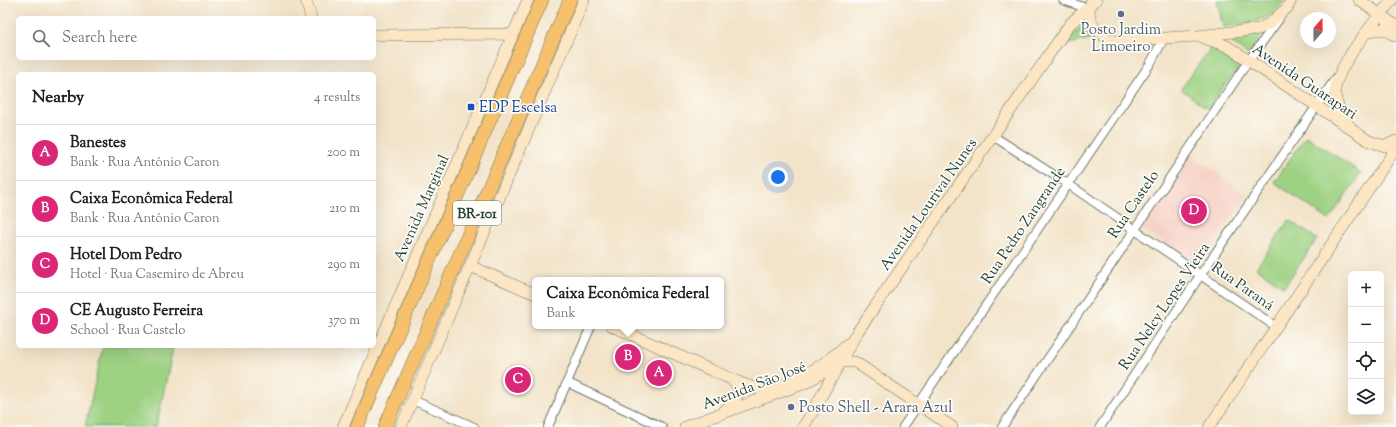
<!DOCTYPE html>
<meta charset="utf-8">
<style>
:root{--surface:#fff;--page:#f6f6f6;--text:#202124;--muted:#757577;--line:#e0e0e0;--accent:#db2777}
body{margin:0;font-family:"Sorts Mill Goudy",serif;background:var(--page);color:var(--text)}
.controls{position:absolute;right:12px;bottom:12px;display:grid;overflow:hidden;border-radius:6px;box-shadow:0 4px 16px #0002}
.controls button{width:36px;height:36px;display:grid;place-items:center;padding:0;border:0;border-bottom:1px solid var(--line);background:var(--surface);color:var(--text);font:20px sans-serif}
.compass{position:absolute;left:1300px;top:12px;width:36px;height:36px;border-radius:50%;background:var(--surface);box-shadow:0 4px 16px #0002;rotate:20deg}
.you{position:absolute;left:778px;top:177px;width:14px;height:14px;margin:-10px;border:3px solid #fff;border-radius:50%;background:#1a73e8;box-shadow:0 0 0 6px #1a73e833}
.badge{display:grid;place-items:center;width:26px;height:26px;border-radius:50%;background:var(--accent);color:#fff;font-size:13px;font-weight:700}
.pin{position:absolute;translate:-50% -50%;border:2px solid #fff;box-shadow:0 1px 4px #0006}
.popup{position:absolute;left:532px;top:277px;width:192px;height:52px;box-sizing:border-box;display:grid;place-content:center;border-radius:6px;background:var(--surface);filter:drop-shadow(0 1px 3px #0005);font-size:13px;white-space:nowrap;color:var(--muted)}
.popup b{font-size:15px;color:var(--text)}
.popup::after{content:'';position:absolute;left:50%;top:100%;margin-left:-8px;border:8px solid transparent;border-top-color:var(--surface)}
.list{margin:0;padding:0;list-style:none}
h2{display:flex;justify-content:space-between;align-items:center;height:52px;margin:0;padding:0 16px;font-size:17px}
h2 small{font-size:13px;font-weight:400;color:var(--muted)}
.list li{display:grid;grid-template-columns:26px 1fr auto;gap:12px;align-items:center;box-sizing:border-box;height:56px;padding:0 16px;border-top:1px solid var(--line)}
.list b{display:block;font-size:15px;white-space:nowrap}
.list p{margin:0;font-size:13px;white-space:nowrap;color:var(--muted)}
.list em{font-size:13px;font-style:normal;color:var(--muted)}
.icon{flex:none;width:22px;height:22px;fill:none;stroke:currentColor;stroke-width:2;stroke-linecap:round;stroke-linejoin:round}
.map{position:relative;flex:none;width:1396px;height:427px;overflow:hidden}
.search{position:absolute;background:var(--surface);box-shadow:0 4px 16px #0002;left:16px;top:16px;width:360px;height:44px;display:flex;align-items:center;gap:10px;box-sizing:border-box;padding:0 14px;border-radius:6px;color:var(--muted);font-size:15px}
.panel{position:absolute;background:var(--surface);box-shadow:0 4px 16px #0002;left:16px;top:72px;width:360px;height:276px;border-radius:6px}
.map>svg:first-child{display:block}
.built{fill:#f7d1c6}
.green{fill:#9ed283;stroke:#5e885c}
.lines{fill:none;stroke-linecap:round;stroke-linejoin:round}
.street-casing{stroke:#697768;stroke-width:10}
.secondary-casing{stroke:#697768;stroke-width:12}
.primary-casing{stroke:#697768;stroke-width:14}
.street{stroke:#fff;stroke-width:8}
.secondary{stroke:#fce6c4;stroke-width:11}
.primary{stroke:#f7c06c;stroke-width:13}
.service-dot{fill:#5c6f8a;stroke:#fdfcf7;stroke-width:1.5}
.transit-dot{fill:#1a4fb4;stroke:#fdfcf7;stroke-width:1.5}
.labels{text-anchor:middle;stroke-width:3.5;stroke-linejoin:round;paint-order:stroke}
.shield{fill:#fdfcf7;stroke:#62766e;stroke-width:1}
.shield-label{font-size:14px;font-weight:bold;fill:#1f3d34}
.service-label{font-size:15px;fill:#4e5e75;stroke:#fdfcf7}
.street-label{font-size:15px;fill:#1f3d34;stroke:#fdfcf7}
.transit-label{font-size:15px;fill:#164399;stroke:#fdfcf7;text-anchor:start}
</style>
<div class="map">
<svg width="1396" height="427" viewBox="0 0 1396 427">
<rect width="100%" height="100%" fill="#fdfcf7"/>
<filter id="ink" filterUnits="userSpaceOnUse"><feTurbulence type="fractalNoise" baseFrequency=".025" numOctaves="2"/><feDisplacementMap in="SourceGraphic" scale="8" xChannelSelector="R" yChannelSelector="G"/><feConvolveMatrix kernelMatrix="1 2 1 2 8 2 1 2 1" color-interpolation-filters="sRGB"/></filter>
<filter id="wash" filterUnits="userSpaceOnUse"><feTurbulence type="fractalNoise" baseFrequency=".012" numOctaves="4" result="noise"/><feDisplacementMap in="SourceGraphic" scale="16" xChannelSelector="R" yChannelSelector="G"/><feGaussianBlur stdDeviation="0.9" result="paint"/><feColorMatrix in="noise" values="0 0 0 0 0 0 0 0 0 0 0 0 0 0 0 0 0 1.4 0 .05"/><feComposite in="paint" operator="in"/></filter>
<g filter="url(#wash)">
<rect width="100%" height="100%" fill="#f3e4c9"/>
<!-- built -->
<path class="built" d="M1190,154L1248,195L1198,262L1140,228Z"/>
<!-- green -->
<path class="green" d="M1217,0H1284C1269,24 1249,22 1223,27Z
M1085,21L1092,38L1066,45Z
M1265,31L1248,55L1226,38Z
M1213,44L1238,58L1239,65L1208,109L1181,89Z
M1306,136L1361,173L1329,220L1274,182Z
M1289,220L1317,239L1284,287L1256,268Z
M103,346H158L173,349L156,427H85Z"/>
</g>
<g filter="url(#ink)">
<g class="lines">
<!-- street casing -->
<g class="street-casing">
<path id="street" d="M1063,0L1086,8
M993,136L1068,184L1276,327
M568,383L662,427
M413,400L474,427
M548,427L591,326
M903,427L1150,64L1164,38
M1002,427L1249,60L1279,19
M1100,427L1201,274L1336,78"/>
</g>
<!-- secondary casing -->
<g class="secondary-casing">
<path id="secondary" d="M306,0L311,18
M1359,0L1396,26
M1091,2C1084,20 1098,35 1114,41L1198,36L1259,29L1270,23L1287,8L1291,0
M1367,31L1384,29L1396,36
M374,35L513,34
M1204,38L1227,46L1369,141L1385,146L1396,141
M1351,128C1344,117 1335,105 1335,92C1334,69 1377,18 1392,0
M470,266L535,294
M612,326C646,341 680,356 713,371C726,376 749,389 762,389C789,389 829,362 847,344
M723,412C731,406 740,397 738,386L730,378
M343,427L528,0
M401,427L584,0
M685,427L805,383L841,362H855L952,427
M803,427L813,411L856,334L1070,24L1096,0
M1209,427L1396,148"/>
</g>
<!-- primary casing -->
<g class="primary-casing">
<path id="primary" d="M357,427L542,0
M385,427L570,0"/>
</g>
<!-- street -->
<use href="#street" class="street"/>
<!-- secondary -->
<use href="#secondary" class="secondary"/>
<!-- primary -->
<use href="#primary" class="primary"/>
</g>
</g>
<!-- markers -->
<g class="service-dot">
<circle cx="1121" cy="14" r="4"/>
<circle cx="791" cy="407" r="4"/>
</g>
<rect class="transit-dot" x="467" y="103" width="8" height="8" rx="2"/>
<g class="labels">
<!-- shield labels -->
<rect class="shield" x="453" y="201" width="48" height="24" rx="3"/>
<g class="shield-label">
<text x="477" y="218">BR-101</text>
</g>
<!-- service labels -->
<g class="service-label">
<text x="1121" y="34">Posto Jardim<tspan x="1121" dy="17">Limoeiro</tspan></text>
<text x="799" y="412" text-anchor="start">Posto Shell - Arara Azul</text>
</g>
<!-- street labels -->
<g class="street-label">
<text transform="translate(1305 81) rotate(34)" y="5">Avenida Guarapari</text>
<text transform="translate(928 204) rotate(-55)" y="5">Avenida Lourival Nunes</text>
<text transform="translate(1133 204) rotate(-56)" y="5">Rua Castelo</text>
<text transform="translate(421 208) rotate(-66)" y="5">Avenida Marginal</text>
<text transform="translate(1023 225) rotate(-56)" y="5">Rua Pedro Zangrande</text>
<text transform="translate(1243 286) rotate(35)" y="5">Rua Paraná</text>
<text transform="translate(1164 306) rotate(-56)" y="5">Rua Nelcy Lopes Vieira</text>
<text transform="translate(754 385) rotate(-21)" y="5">Avenida São José</text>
</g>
<!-- transit labels -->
<g class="transit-label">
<text x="479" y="112">EDP Escelsa</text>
</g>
</g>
</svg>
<div class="controls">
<button>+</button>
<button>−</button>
<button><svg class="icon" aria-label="locate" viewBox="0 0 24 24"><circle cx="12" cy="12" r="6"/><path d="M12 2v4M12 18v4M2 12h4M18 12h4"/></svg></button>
<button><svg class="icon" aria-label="layers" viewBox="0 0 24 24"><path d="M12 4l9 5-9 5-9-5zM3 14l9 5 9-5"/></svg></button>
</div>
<svg class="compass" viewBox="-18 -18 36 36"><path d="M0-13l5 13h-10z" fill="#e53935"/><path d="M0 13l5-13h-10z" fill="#757577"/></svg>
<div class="you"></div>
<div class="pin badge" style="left:659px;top:373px">A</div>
<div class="pin badge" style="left:628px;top:357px">B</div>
<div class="popup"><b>Caixa Econômica Federal</b>Bank</div>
<div class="pin badge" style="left:518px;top:380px">C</div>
<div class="pin badge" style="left:1194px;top:211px">D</div>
<div class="search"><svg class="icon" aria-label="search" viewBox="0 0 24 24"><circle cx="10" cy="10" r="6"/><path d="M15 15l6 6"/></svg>Search here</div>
<section class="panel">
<h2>Nearby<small>4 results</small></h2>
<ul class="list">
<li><span class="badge">A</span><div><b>Banestes</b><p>Bank · Rua Antônio Caron</p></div><em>200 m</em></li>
<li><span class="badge">B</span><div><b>Caixa Econômica Federal</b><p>Bank · Rua Antônio Caron</p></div><em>210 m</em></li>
<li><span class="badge">C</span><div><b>Hotel Dom Pedro</b><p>Hotel · Rua Casemiro de Abreu</p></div><em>290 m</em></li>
<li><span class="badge">D</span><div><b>CE Augusto Ferreira</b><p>School · Rua Castelo</p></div><em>370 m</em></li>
</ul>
</section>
</div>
